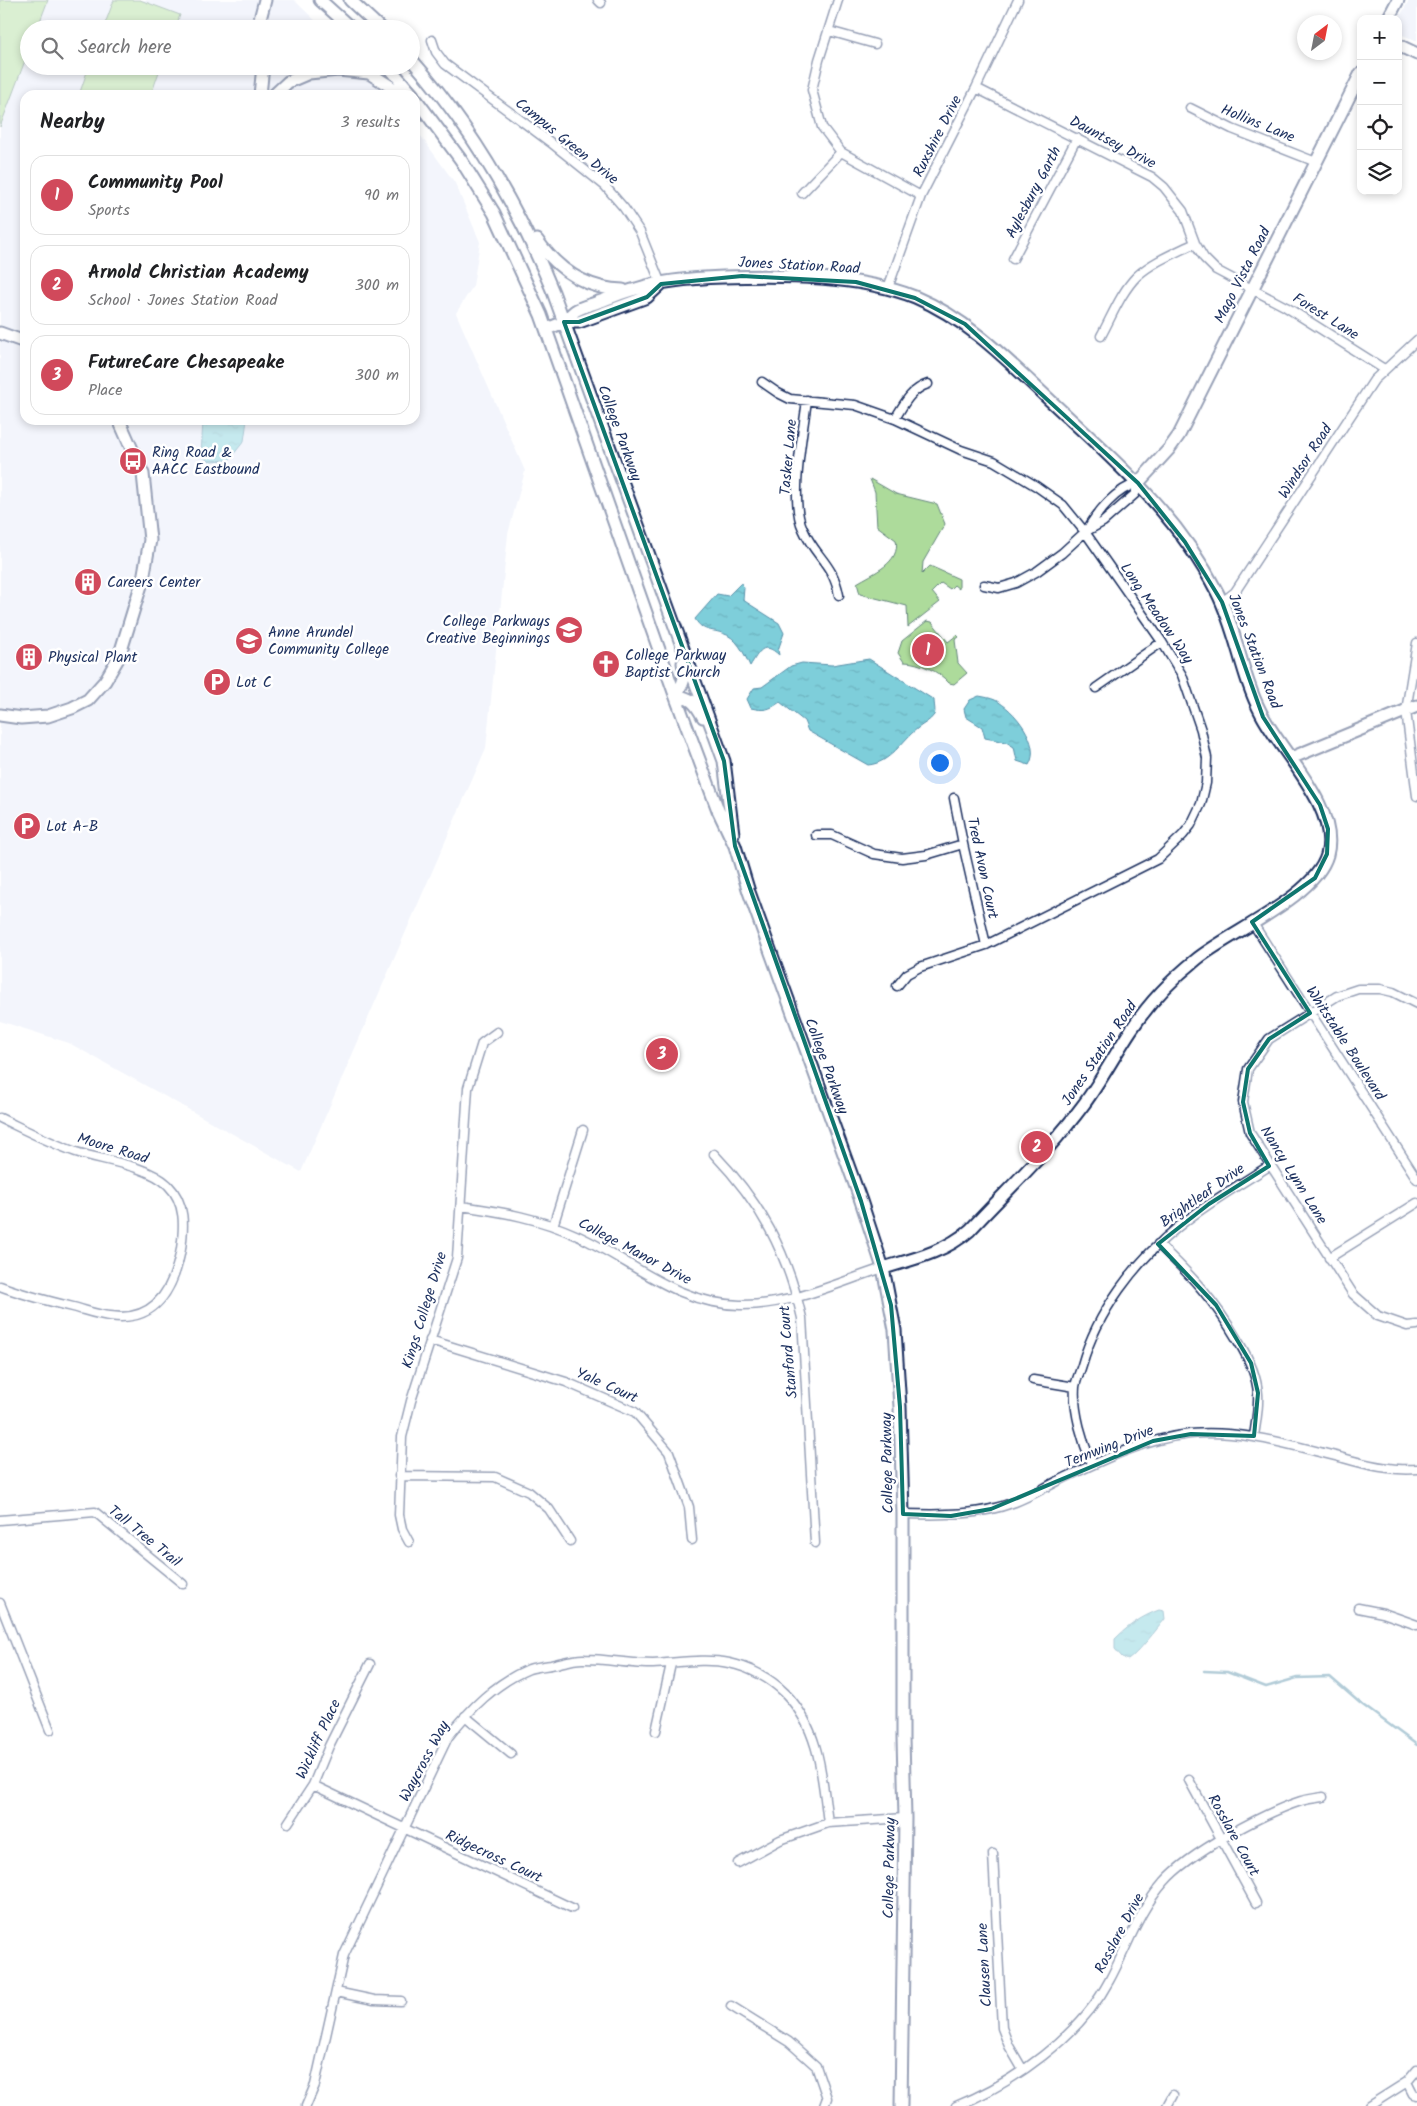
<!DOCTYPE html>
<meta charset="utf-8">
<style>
:root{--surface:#fff;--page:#f6f6f6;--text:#202124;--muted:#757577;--line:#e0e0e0;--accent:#d1495b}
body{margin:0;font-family:Kalam,sans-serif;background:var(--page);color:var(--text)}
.controls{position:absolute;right:15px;top:15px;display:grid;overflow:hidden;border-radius:10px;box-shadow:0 2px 8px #0003}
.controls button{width:45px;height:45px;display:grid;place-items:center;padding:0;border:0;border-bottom:1px solid var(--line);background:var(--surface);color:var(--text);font:25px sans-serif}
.compass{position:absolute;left:1297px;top:15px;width:45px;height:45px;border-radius:50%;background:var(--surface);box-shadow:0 2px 8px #0003;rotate:32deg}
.you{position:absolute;left:939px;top:762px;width:18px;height:18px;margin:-12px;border:4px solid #fff;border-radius:50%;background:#1a73e8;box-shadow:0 0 0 8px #1a73e833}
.badge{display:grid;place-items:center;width:32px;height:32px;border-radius:50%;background:var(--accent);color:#fff;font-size:16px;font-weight:700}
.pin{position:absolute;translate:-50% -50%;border:2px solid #fff;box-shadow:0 1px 5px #0006}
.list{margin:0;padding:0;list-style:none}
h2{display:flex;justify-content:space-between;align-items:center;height:65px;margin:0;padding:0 20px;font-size:21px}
h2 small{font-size:16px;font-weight:400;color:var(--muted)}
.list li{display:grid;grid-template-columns:32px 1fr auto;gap:15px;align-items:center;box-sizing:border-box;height:80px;margin:0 10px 10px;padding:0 10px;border:1px solid var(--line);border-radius:15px}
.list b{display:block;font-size:19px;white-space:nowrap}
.list p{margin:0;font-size:16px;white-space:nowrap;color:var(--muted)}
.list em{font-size:16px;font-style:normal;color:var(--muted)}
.icon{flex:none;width:28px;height:28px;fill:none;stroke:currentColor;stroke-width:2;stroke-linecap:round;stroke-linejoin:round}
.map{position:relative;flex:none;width:1417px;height:2106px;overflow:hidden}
.search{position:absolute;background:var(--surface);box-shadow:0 2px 8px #0003;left:20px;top:20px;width:400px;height:55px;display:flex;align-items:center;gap:12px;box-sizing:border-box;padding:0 18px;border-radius:28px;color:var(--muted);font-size:19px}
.panel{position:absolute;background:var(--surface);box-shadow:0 2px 8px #0003;left:20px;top:90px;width:400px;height:335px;border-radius:15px}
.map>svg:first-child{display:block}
.built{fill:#e4e9f8}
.green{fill:#addb9b;stroke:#64857c}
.water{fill:url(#water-ripples);stroke:#568ea8}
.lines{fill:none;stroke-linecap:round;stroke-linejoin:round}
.stream{stroke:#568ea8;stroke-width:2.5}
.street-casing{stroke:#1b2f5e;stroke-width:11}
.secondary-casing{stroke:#1b2f5e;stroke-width:15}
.street{stroke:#fff;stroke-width:8}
.secondary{stroke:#fff;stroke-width:11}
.marked{fill:none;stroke:#0f766e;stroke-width:4;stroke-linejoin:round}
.labels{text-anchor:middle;stroke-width:5;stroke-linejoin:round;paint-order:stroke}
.street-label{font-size:15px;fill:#1b2f5e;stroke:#fff}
.poi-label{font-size:15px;fill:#1b2f5e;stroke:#fff;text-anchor:start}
</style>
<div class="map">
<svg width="1417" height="2106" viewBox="0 0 1417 2106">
<defs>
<pattern id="water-ripples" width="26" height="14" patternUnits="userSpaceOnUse" patternTransform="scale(1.25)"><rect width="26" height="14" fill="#7eceda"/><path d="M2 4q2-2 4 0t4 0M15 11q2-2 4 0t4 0" fill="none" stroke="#6cb1be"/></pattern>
</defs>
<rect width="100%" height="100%" fill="#fff"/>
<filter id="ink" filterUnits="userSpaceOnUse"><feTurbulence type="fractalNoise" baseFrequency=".02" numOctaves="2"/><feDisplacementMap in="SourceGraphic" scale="10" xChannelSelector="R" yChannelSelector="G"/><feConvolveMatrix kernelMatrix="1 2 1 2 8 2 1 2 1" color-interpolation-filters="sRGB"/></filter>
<g filter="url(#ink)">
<!-- built -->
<path class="built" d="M0,0H294L324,29H29V66H363L387,95H25V420H415V128L455,183L480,242L473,286L456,313L525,471L508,534L486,748L301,1172L69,1043L0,1021Z
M1409,0H1417V41L1398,33V20Z"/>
<!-- green -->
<path class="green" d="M0,0H48L37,29H29V50L0,127Z
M114,0H140L180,15L175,29H103Z
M89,66H161L151,95H79Z
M870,479L896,494L937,504L945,524L923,562L922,574L930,566L959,579V589L954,585L950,589L941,583L932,592L940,602L908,627L907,606L860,594L857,583C873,573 901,563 896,540L877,526L875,492Z
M927,621L932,622L948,642L957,635L959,637L955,640L958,663L967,673L954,684L949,683C940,672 919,662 904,662L898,653L902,641Z"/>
<!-- water -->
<path class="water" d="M203,420H247L244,441L229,460L209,461L201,456Z
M741,583L744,588L743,600L779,623L784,633L778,650L779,655C763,640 759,652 750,666C744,653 737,637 722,633C710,629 703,632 695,619L717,594L728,596Z
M869,659L934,700C934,705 936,711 934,715C930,721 923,724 918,728C901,741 891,763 868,765L808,731L804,721L780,702C769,710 764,711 751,708L747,699L754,688L762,687L791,666L802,663L832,665Z
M979,696C984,697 991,698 995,700C1014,709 1042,744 1029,765L1017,761L1014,747L1006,742L985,738L982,727L966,717L964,709L970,700Z
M1159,1610L1164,1611L1165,1619C1157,1629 1138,1653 1128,1660L1122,1657L1115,1649V1639C1128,1626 1142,1616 1159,1610Z"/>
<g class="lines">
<!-- stream -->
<path class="stream" d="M1204,1671L1227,1672L1266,1687L1297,1678L1330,1677L1360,1703L1417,1745"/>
<!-- street casing -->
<g class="street-casing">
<path id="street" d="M598,0L601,3
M838,0L819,60L812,90L822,127L841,152L921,196
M829,31L875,44
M432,40L436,52L445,64L550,142L605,186L624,208L640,232L661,284
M976,88L1152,177L1164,187L1183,211L1195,243L1204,258L1216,270L1286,307L1384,369
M1190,108L1232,129L1316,162
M802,193L841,152
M1013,259L1077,138
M888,288L921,196L976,88L1018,0
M1101,336C1112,316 1121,292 1137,276C1154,261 1175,253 1195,243
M762,382L778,393L790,399L855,405L895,419L961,450L994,461L1036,486L1063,505L1085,532L1162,642L1182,675L1201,730L1207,758L1206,783L1201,804L1191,825L1183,835L1158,859L986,945L920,967L907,974L897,986
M807,400C803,433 789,501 803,529C815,557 833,563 839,595
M895,419C904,404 910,390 928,384
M1087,530C1098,511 1116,489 1138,483
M984,585L999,588L1016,583L1036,572L1062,553L1085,532L1103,522L1135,494L1138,483
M1222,602L1235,592L1374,380L1417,340
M1417,643L1406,711L1417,796
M1096,688L1162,642
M954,798L963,844L986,945
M816,835H832L874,854L902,858L926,855L963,844
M1252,922L1417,1179
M1417,1004L1393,992L1380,989H1358L1337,996L1269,1039L1248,1069L1243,1102L1250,1133L1353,1294L1378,1316L1407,1326L1417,1325
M0,1118C25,1130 50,1143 76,1152C104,1161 147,1165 168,1185C186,1203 184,1227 181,1249C174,1288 156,1323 110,1316C97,1315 85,1310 73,1307C48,1301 24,1295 0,1286
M714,1154C761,1203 787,1252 802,1318L815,1543
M461,1206C503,1212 539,1218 578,1236C633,1261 676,1304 740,1305C789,1306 837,1283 883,1268
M553,1226L583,1130
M1158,1244C1192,1276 1214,1300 1238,1341C1248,1357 1257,1375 1258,1394C1259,1408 1256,1422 1254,1436
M1329,1258L1417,1203
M430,1340L566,1382L635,1412L669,1452L689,1507L692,1540
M1033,1380L1075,1387
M1092,1464C1083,1443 1073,1411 1075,1387C1076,1380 1080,1372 1082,1365C1097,1312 1135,1262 1178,1227C1206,1204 1239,1185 1269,1166
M399,1476L495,1477L529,1492L549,1509L570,1541
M903,1514C942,1515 978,1516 1015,1502C1029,1497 1042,1489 1056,1482C1098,1462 1143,1439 1190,1434C1243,1429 1293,1446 1343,1458C1367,1465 1392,1471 1417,1469
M0,1520L95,1512L183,1584
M409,1542L402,1529L399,1515L402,1437L411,1401L457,1258L468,1088L482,1043L497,1032
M0,1603L50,1730
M1358,1608L1383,1613L1417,1625
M465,1716L511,1754
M656,1731L671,1664
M1189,1780L1256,1903
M313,1785L572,1908
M288,1823L313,1785L329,1746L370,1664
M993,1854L1002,2028L1009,2046L1023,2070
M738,1863L780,1840L828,1823L905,1818
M336,1992L374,2000L401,2001
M731,2006L789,2042L816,2066L827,2098L824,2106
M1407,2082L1413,2094L1417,2095
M306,2106L315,2085L344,1955L448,1737C470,1709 495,1683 529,1669C535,1667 544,1666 551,1665C562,1663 574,1658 585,1659C607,1659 630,1664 653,1664C677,1663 704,1658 729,1663C749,1667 770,1678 785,1693C820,1729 822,1776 828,1823
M956,2106C1012,2084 1080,2036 1109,1981C1127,1948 1139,1910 1164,1882C1189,1853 1264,1813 1301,1801C1308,1799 1316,1798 1323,1797
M1167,2106L1173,2095
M1369,2106L1407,2082L1417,2070"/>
</g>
<!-- secondary casing -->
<g class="secondary-casing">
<path id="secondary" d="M320,0L352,29
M350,0L381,29
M1388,19L1398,0
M261,29L260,19L265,0
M1398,45L1417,54
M411,59C472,128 518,207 553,292L724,761L733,834
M388,66L413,95
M260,95L263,66
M274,95L288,82L309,73L338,70L369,73L404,95
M415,98L461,160L494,213L541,315L675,695L718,810L735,846L749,892L861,1201L883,1268L895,1330L900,1407L903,1514V1738L905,1818L901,2106
M537,240C558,270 586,289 623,290
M564,322C565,321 573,312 575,311C581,307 591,305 598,302C610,298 623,292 636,289C663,280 695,278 723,277C783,275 859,275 915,297C970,320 1011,364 1054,404C1117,463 1177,514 1217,592C1237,631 1241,675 1261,713C1281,753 1340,808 1327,855C1315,897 1232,931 1197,959C1172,979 1149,1003 1131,1030C1115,1054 1101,1081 1084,1104C1050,1150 1008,1189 970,1230C945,1252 914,1259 883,1268
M547,329L564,322H579L647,297L661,284
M0,333L25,342
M1138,483L1169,449L1179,435L1361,73
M675,695C691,698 695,702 703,717
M675,695C684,684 686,677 683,663
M0,715L21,718L48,716L72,708L88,700L105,681L119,657L143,579L150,540L143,474L119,420
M1291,758L1417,706"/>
</g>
<!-- street -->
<use href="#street" class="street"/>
<!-- secondary -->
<use href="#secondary" class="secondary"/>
</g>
</g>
<!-- marked area -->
<path d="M0 0H1417V2106H0ZM742,276L856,282L915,298L965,324L1138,483L1185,542L1222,602L1263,717L1320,805L1328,829L1327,854L1315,878L1252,922L1310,1013L1269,1039L1248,1069L1243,1102L1250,1133L1269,1166L1209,1204L1158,1244L1216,1305L1251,1363L1258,1393L1254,1436L1191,1434L1153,1441L991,1509L951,1516L903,1514L900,1407L891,1305L861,1201L735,846L724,761L564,322H579L647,297L661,284Z" fill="#fff" fill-opacity=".55" fill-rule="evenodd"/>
<path class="marked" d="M742,276L856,282L915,298L965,324L1138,483L1185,542L1222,602L1263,717L1320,805L1328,829L1327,854L1315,878L1252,922L1310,1013L1269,1039L1248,1069L1243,1102L1250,1133L1269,1166L1209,1204L1158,1244L1216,1305L1251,1363L1258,1393L1254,1436L1191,1434L1153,1441L991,1509L951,1516L903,1514L900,1407L891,1305L861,1201L735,846L724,761L564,322H579L647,297L661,284Z"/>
<!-- icons -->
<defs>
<g id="bus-disc" transform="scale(1.4375)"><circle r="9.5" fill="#d1495b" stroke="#fff"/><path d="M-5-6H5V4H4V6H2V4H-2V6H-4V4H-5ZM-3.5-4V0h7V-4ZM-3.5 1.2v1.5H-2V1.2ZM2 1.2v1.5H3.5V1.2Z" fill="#fff"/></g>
<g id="building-disc" transform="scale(1.4375)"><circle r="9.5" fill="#d1495b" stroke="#fff"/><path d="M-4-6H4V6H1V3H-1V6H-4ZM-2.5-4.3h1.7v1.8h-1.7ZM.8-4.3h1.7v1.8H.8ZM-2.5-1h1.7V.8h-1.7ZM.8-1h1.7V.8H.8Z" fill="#fff"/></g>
<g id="school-disc" transform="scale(1.4375)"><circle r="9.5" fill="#d1495b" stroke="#fff"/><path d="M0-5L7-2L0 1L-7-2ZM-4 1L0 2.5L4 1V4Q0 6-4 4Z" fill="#fff"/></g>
<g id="university-disc" transform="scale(1.4375)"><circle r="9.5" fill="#d1495b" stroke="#fff"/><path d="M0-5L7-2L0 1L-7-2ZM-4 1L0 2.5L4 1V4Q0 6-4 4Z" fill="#fff"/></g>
<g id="church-disc" transform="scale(1.4375)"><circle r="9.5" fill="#d1495b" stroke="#fff"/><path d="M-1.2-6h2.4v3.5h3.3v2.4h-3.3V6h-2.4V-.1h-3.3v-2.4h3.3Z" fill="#fff"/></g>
<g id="parking-disc" transform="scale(1.4375)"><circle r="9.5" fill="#d1495b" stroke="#fff"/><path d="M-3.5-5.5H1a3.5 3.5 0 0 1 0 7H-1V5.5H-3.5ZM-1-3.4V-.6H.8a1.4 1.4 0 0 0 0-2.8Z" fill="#fff"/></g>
</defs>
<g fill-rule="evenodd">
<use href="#bus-disc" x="133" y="461"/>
<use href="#building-disc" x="88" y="582"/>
<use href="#school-disc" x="569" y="630"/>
<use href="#university-disc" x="249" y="641"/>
<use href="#building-disc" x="29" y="657"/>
<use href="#church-disc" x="606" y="664"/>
<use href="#parking-disc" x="217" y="682"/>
<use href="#parking-disc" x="27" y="826"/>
</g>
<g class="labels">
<!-- street labels -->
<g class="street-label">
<text transform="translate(1258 123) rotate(22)" y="5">Hollins Lane</text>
<text transform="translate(937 136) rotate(-63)" y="5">Ruxshire Drive</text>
<text transform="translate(567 141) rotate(39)" y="5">Campus Green Drive</text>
<text transform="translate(1113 142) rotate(28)" y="5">Dauntsey Drive</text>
<text transform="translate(1033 192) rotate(-62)" y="5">Aylesbury Garth</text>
<text transform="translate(799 265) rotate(3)" y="5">Jones Station Road</text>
<text transform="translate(1242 275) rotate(-63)" y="5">Mago Vista Road</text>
<text transform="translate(1326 316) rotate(32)" y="5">Forest Lane</text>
<text transform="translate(620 433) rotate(70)" y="5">College Parkway</text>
<text transform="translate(788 457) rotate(-85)" y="5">Tasker Lane</text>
<text transform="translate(1305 461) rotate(-57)" y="5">Windsor Road</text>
<text transform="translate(1157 613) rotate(56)" y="5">Long Meadow Way</text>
<text transform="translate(1255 651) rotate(69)" y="5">Jones Station Road</text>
<text transform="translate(983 868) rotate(78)" y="5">Tred Avon Court</text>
<text transform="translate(1346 1043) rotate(57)" y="5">Whitstable Boulevard</text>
<text transform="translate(1099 1053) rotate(-56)" y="5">Jones Station Road</text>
<text transform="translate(827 1066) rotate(70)" y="5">College Parkway</text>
<text transform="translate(113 1148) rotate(17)" y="5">Moore Road</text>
<text transform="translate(1294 1175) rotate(58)" y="5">Nancy Lynn Lane</text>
<text transform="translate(1202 1195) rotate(-35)" y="5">Brightleaf Drive</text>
<text transform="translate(635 1251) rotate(28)" y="5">College Manor Drive</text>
<text transform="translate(424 1310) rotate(-73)" y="5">Kings College Drive</text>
<text transform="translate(788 1352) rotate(-95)" y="5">Stanford Court</text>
<text transform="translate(607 1385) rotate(24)" y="5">Yale Court</text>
<text transform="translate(1109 1446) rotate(-21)" y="5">Ternwing Drive</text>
<text transform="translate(887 1463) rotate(-91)" y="5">College Parkway</text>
<text transform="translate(145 1536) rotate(39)" y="5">Tall Tree Trail</text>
<text transform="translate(318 1739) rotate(-65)" y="5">Wickliff Place</text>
<text transform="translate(424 1761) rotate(-62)" y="5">Waycross Way</text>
<text transform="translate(1234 1835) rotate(61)" y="5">Rosslare Court</text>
<text transform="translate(494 1856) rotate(25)" y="5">Ridgecross Court</text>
<text transform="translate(889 1868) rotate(-89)" y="5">College Parkway</text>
<text transform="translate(1119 1933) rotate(-62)" y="5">Rosslare Drive</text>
<text transform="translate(984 1965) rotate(-93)" y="5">Clausen Lane</text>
</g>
<!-- poi labels -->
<g class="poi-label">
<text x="152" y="457">Ring Road &amp;<tspan x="152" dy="17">AACC Eastbound</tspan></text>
<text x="107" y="587">Careers Center</text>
<text x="550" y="626" text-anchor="end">College Parkways<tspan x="550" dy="17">Creative Beginnings</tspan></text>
<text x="268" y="637">Anne Arundel<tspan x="268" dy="17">Community College</tspan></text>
<text x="625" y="660">College Parkway<tspan x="625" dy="17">Baptist Church</tspan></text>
<text x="48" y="662">Physical Plant</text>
<text x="236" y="687">Lot C</text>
<text x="46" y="831">Lot A-B</text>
</g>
</g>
</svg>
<div class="controls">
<button>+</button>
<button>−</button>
<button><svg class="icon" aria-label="locate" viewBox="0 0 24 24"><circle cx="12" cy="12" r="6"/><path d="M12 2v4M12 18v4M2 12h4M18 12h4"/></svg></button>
<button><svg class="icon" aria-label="layers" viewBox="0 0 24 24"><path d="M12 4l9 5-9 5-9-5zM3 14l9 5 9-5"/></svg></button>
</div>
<svg class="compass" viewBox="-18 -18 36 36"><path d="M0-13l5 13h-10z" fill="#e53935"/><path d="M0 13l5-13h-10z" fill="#757577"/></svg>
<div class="you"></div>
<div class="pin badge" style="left:928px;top:650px">1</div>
<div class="pin badge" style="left:1037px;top:1147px">2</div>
<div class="pin badge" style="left:662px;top:1054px">3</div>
<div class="search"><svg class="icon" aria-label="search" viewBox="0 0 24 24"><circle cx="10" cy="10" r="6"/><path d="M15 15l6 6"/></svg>Search here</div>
<section class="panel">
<h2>Nearby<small>3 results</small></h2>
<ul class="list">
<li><span class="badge">1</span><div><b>Community Pool</b><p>Sports</p></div><em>90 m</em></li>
<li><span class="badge">2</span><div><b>Arnold Christian Academy</b><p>School · Jones Station Road</p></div><em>300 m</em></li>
<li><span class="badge">3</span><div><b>FutureCare Chesapeake</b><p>Place</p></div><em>300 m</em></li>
</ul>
</section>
</div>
